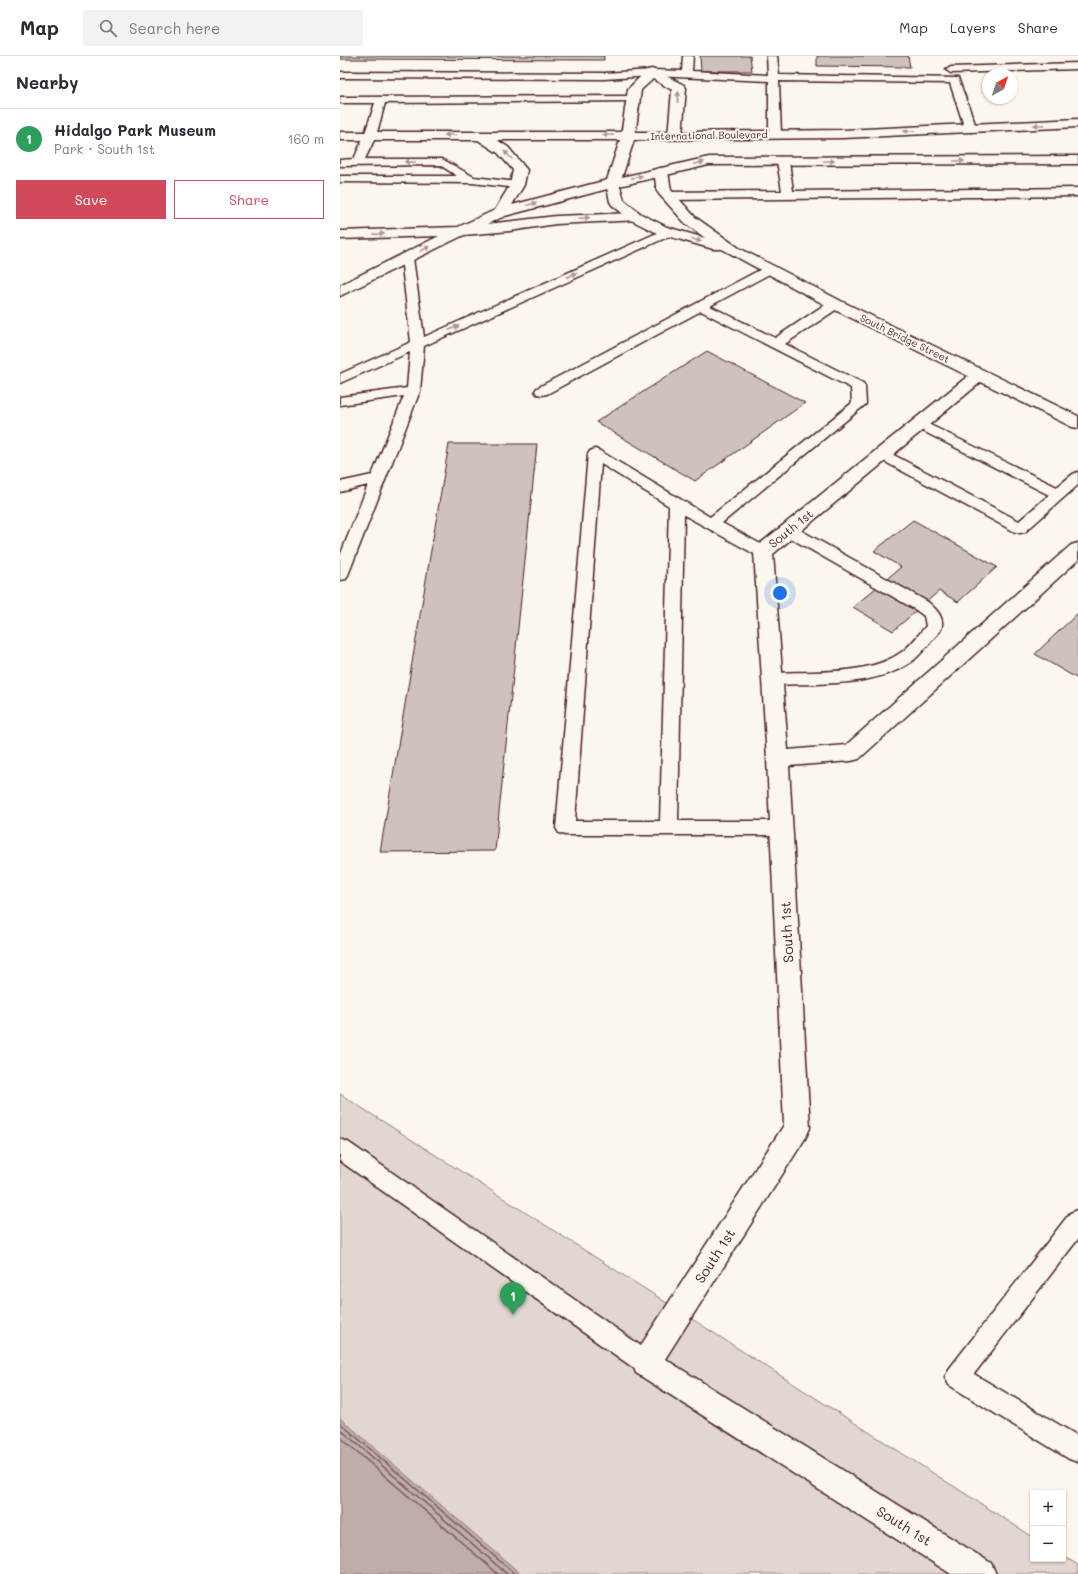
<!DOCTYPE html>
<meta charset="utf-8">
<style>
:root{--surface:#fff;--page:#f2f2f3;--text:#2b2b33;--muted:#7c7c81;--line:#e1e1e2;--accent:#d1495b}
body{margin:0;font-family:Mali,sans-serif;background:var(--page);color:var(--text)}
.controls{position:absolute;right:12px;bottom:12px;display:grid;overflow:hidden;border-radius:0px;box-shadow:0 1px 3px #0004}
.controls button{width:36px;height:36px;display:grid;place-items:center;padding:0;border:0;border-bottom:1px solid var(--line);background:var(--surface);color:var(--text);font:20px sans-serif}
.compass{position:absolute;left:642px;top:12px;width:36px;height:36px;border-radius:50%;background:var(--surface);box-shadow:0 1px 3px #0004;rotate:40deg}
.you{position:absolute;left:440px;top:537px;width:14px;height:14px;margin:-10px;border:3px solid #fff;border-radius:50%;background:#1a73e8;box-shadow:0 0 0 6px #1a73e833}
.badge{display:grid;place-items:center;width:26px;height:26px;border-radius:50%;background:var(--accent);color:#fff;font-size:13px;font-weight:700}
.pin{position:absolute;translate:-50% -33px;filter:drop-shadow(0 1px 2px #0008)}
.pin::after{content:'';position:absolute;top:21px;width:14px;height:12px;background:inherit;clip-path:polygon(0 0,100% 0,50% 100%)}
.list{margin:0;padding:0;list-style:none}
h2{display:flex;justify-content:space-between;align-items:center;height:52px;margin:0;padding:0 16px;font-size:17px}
h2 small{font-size:13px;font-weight:400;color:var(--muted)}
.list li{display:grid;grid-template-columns:26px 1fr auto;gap:12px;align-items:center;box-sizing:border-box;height:60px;padding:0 16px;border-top:1px solid var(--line)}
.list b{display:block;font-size:15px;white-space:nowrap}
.list p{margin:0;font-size:13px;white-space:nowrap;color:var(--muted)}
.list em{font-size:13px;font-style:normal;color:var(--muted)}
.actions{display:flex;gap:8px;padding:12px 16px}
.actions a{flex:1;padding:9px 0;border:1px solid var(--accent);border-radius:0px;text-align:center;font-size:14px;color:var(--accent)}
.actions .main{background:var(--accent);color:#fff}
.icon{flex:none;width:22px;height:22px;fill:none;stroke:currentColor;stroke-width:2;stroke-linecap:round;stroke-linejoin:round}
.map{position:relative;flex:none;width:738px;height:1518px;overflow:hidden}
header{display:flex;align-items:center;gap:24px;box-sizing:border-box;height:56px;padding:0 20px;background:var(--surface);border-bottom:1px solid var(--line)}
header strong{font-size:19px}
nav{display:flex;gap:22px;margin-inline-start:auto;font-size:14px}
.search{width:280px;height:36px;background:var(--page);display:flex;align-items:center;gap:10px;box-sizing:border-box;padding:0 14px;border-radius:0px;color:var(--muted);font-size:15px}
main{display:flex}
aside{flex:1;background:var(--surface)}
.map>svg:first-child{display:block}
.green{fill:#e2d7d0;stroke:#967b7e}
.water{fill:#bfadaa;stroke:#907477}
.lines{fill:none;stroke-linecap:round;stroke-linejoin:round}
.shore{stroke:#79585e;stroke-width:1.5}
.building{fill:#cfc2bc;stroke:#4a1f2b}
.lane-casing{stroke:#4a1f2b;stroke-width:3}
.street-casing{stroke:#4a1f2b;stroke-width:3}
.primary-casing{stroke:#4a1f2b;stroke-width:3}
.lane{fill:#fbf7ec;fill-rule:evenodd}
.street{fill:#fbf7ec;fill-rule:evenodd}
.primary{fill:#fbf7ec;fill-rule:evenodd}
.oneway{fill:#ab9695}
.labels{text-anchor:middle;stroke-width:4;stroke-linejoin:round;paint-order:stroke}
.far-street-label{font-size:10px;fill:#4a1f2b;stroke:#fbf7ec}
.street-label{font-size:12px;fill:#4a1f2b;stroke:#fbf7ec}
.near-street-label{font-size:14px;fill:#4a1f2b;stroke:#fbf7ec}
</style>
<header>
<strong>Map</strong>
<div class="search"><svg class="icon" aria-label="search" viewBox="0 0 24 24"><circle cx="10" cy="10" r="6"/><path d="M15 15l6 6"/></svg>Search here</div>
<nav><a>Map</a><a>Layers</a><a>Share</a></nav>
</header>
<main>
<aside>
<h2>Nearby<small></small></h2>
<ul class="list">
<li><span class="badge" style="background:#2e9e5b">1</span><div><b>Hidalgo Park Museum</b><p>Park · South 1st</p></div><em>160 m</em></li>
</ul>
<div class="actions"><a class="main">Save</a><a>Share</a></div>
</aside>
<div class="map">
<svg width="738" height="1518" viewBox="0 0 738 1518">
<rect width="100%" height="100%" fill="#fbf7ec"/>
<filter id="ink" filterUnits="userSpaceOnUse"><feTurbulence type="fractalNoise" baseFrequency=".025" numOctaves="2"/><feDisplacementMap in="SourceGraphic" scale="8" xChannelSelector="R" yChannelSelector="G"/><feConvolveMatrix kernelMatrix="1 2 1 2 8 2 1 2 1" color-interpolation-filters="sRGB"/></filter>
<g filter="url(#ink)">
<!-- green -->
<path class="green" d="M0,1038L693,1481V1503H723V1500L738,1509V1518H0Z"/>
<!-- water -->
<path class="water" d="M0,1362L181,1518H0Z"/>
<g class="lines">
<!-- shore -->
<path class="shore" d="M0,1367L175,1518
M0,1373L167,1518
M0,1381L158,1518"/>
</g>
<!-- building -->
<path class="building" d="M0,0H264V4L0,3Z
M360,0H410L412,15H361Z
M477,0H568L570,11L477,10Z
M367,295L465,347L355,425L256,366Z
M109,388H197L155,795L40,796Z
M573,464L657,511L618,546L599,535L553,575L513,551L561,511L534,495Z
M738,557V623L695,598Z"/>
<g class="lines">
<!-- lane casing -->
<g class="lane-casing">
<path id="lane" d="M343,0H353L352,15L428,19L427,0H437L439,19L618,22L637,73L631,76L625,73L610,27L439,25L441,78L435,81L429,78V25L312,20L264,23L0,22V16L264,17L312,14L342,15Z
M738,7V13L611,17L606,14L611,11Z
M294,40L299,43L298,45L45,47L36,80L25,103H102L134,121L177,126L181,127L183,129L181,131L177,132L132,127L0,126V120H117L100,109L0,110V104L14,103L24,80L35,47H0V41Z
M443,102L447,103L449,105L453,135L738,132V140L328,144L324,142L322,140L324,138L328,136L442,135L437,105L439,103Z
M328,172L332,173L334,176L332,179L84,290L80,335L8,519L6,523L0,524V500L28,429L0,436V426L32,419L64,340L0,349V341L67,332L70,296L0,327V318L71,286L61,202L63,199H71L73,202L84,281Z
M429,209L433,210L435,213L433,216L370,250L435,282L490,245H500L501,248L500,251L445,288L523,327L525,330L526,348L382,467L428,492L431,496L428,500L423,501L418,500L344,459L338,765H442L448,767L451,772L448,777L442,779H225L219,777L216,772L248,398L250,395L255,393L260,395L370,461L512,347L511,332L361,255L207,338L202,339L197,338L195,335L197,332ZM261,408L329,450L320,765H235Z
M580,364L717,431L733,418L738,416V429L685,476L680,477L675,476L538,402L536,399L538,396L543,394L548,396L679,465L709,439L575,371L573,368L575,365Z
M450,470L455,471L588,546C596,553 607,563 600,575C592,584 584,595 575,603C541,632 475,627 432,629L426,627L424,623L426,619L432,617C471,615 531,620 563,595C572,588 579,578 586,570L584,560L576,554L445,479L442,475L445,471Z
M0,1083L8,1086L314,1299L318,1307L314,1315L306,1319L298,1315L0,1105Z
M738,1154V1183L634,1318L738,1380V1406L729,1403L609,1329L605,1321L609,1313L730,1157Z"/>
</g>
<!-- street casing -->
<g class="street-casing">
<path id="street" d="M312,13L344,29L346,32L342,80L340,83H330L328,80L332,34L313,23L301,34L295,80L293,83H283L281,80L288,33L307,14Z
M321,112L326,113L328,116L331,134L355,161L399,192L501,245L738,360V372L732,371L641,326L433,498L448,694L506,689L731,489L738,487V504L519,703L511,705L449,710L470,1072L466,1081L325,1303L651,1507L656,1518H611L296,1317L292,1307L296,1297L444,1069L427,703L414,496L416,491L628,320L489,251L382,193H373L317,177L291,164L272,149L270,146L266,127L268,124L273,123L278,124L284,144L301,158L327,171L365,182L345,167L319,138L317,135L314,116L316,113Z"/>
</g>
<!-- primary casing -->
<g class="primary-casing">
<path id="primary" d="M738,63V71L503,82L294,84L282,121L369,101L738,100V108L369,109L275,131L165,160L147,168L216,160L296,157L301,158L303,161L301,164L216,168L170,175L124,179L0,240V229L99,180L0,183V175L118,171L155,154L170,129L173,114L158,97L138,84H0V76H335L503,74ZM157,84H280L267,124L172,149L184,129L187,114L168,91Z"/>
</g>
<!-- lane -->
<use href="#lane" class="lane"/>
<!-- street -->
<use href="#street" class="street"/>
<!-- primary -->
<use href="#primary" class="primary"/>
</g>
<!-- one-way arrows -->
<defs><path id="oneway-solid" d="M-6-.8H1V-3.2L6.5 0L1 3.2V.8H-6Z"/></defs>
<g class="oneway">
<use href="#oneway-solid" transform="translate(338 41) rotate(-85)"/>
<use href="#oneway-solid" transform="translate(699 69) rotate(177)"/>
<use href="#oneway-solid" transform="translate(569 75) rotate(178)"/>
<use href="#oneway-solid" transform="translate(110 79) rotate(180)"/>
<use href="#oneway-solid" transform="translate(268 79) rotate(-180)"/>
<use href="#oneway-solid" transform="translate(168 99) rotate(-134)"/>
<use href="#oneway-solid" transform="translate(489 105)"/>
<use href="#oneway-solid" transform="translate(619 105)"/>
<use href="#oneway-solid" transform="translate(70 106) rotate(180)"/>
<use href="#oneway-solid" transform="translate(359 107) rotate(-13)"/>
<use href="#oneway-solid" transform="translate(297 121) rotate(-13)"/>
<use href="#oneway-solid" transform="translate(192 148) rotate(-15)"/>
<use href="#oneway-solid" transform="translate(244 162) rotate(-4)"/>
<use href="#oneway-solid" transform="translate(39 178) rotate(-2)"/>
<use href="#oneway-solid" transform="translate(356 184) rotate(16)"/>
<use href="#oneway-solid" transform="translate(85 193) rotate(-27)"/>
<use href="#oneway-solid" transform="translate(232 219) rotate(-24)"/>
<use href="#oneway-solid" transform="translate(114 272) rotate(-24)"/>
</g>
</g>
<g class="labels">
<!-- far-street labels -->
<g class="far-street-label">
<text transform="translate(369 79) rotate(-1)" y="4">International Boulevard</text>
<text transform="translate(565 282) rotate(26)" y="4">South Bridge Street</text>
</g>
<!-- street labels -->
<g class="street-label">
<text transform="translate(451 473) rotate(-39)" y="4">South 1st</text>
</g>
<!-- near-street labels -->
<g class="near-street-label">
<text transform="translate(447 876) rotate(-93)" y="5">South 1st</text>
<text transform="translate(375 1200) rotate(-57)" y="5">South 1st</text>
<text transform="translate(564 1470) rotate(32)" y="5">South 1st</text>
</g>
</g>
</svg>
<div class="controls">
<button>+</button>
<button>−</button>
</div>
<svg class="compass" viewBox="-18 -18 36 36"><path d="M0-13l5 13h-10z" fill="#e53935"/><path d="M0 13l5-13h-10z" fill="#7c7c81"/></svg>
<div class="you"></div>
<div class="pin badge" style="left:173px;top:1259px;background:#2e9e5b">1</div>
</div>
</main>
